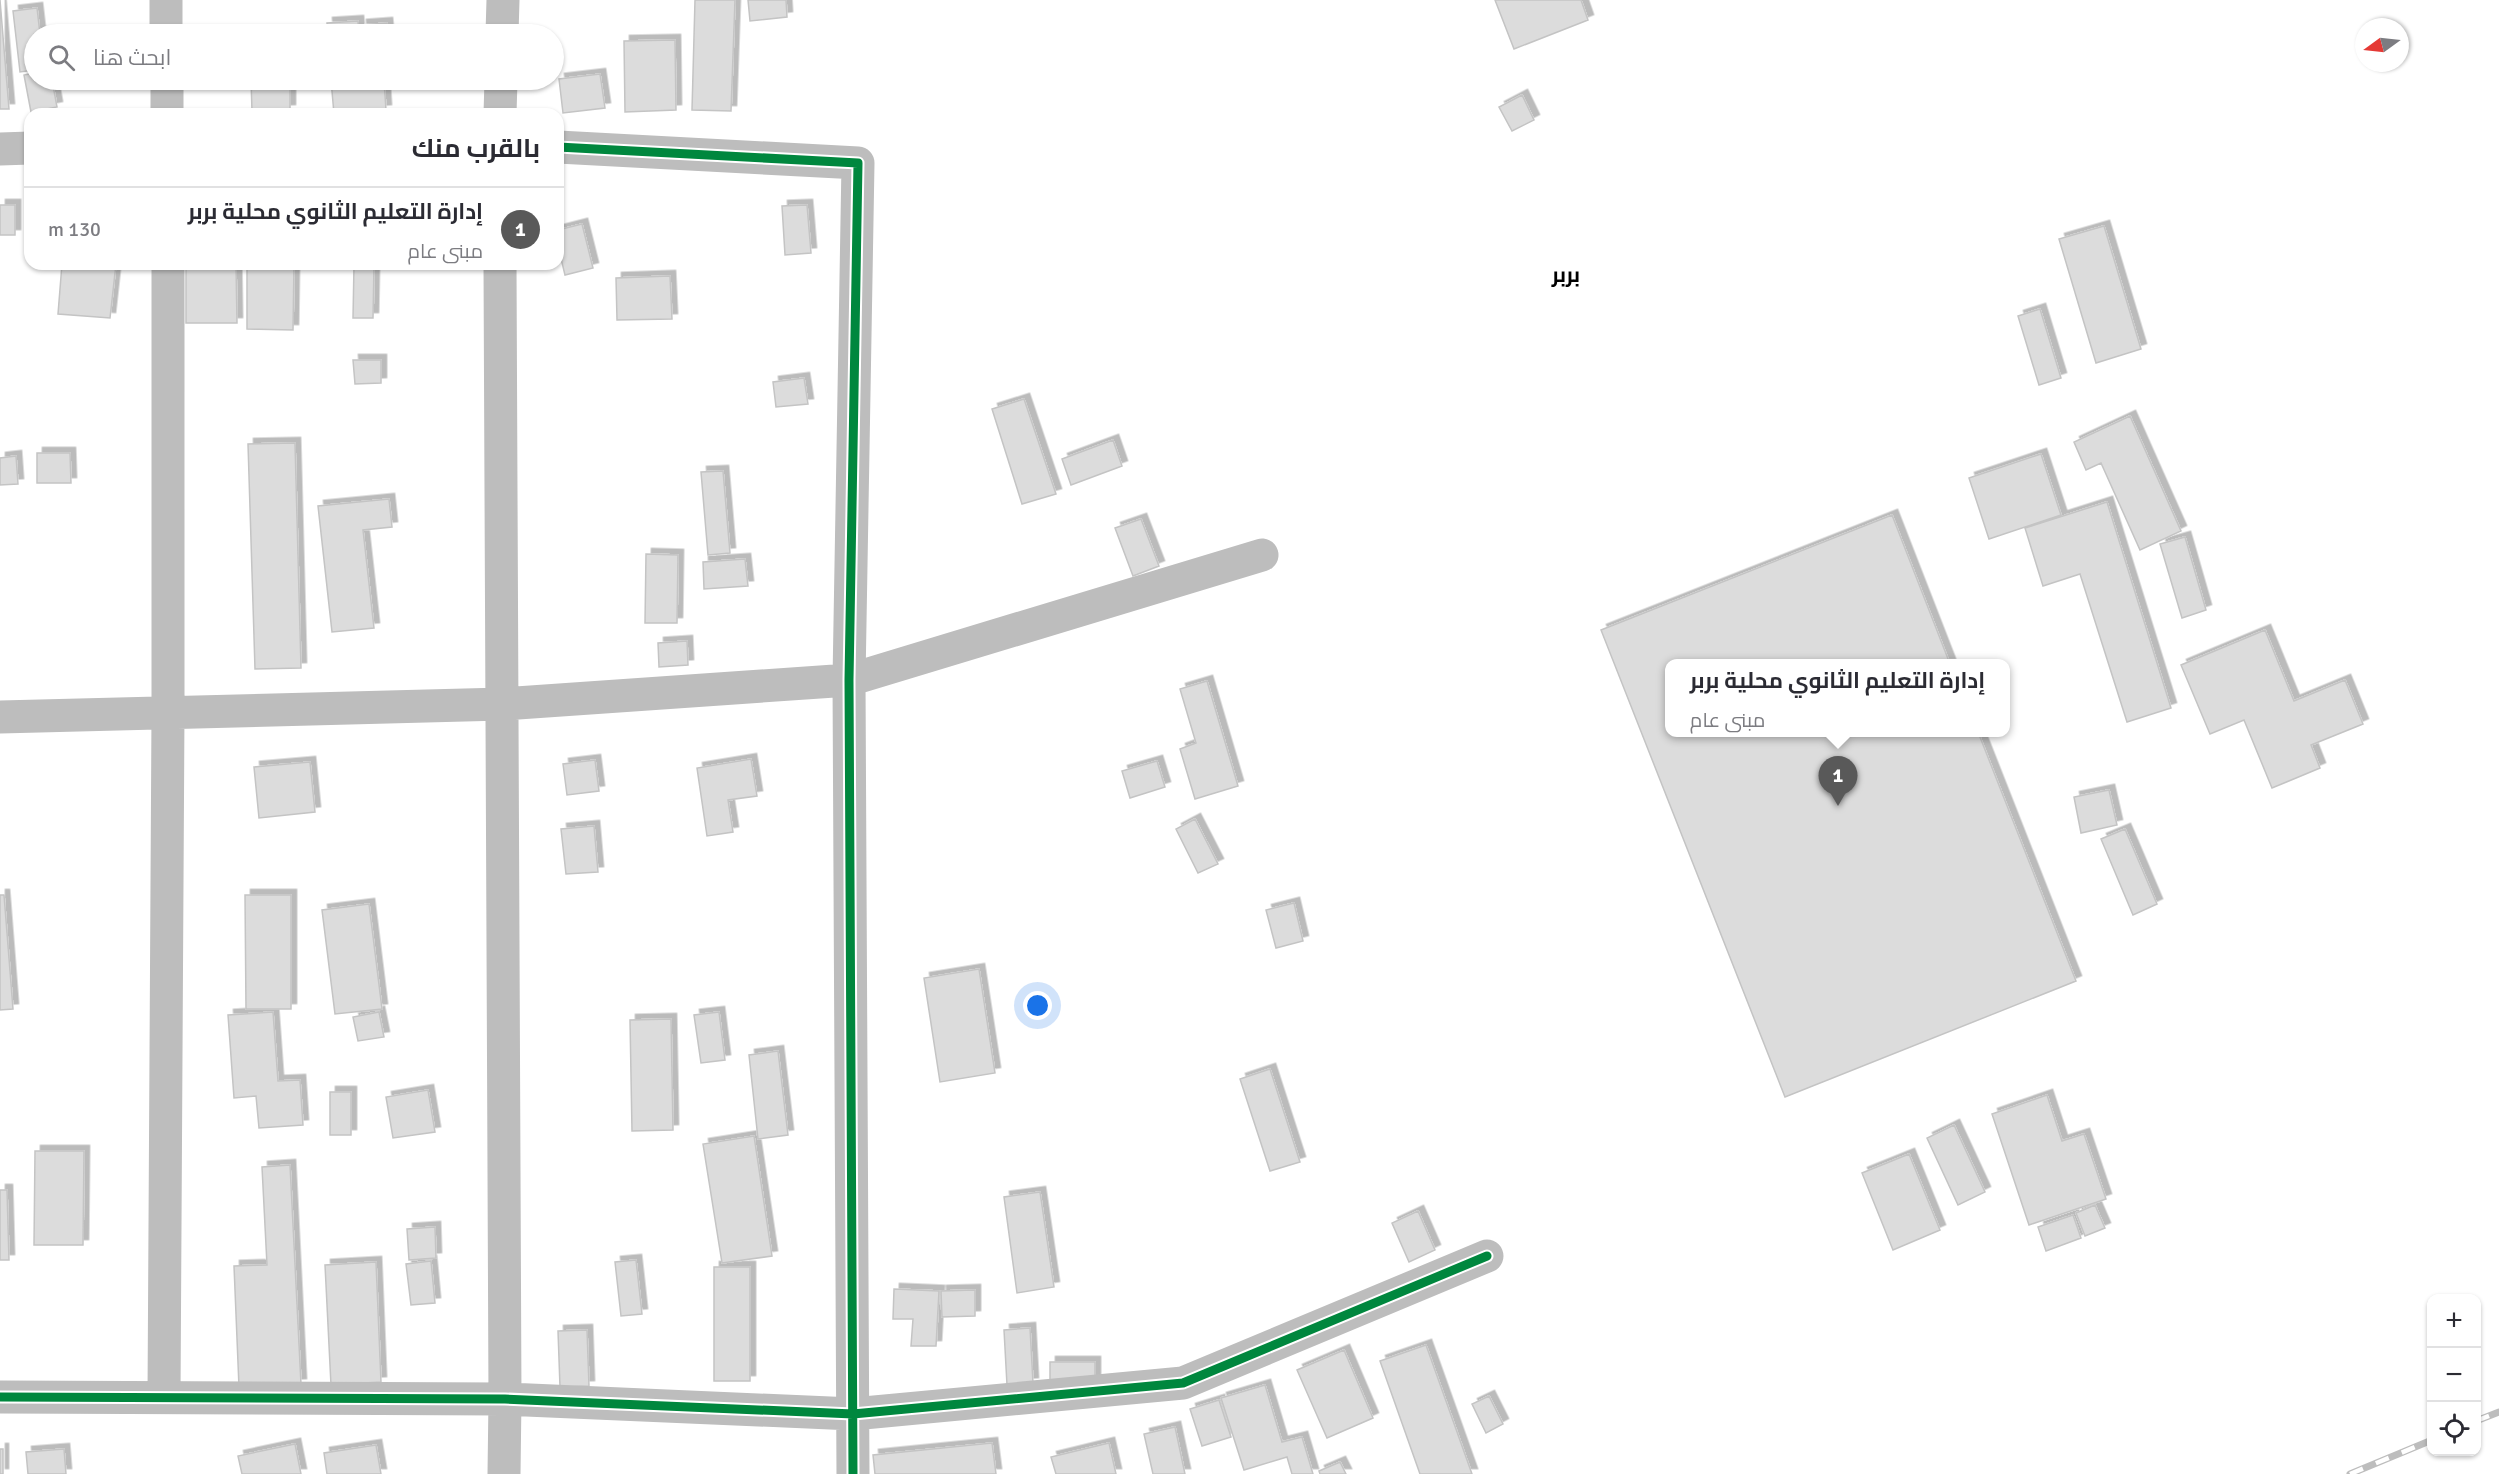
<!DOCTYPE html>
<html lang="ar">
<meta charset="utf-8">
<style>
:root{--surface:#fff;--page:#f7f7f7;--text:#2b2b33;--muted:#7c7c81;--line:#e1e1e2;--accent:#595959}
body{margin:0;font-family:Signika,Cairo,sans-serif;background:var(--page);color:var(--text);direction:rtl}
.controls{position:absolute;right:18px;bottom:18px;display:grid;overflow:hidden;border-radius:12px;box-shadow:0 2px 4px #0004}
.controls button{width:54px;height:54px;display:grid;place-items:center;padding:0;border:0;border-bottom:2px solid var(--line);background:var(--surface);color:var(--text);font:30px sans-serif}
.compass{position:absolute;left:2355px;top:18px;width:54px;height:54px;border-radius:50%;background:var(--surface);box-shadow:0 2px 4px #0004;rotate:255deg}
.you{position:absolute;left:1038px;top:1006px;width:21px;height:21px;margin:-15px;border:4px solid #fff;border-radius:50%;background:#1a73e8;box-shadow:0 0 0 9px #1a73e833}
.badge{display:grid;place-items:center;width:39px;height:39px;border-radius:50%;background:var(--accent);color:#fff;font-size:20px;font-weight:700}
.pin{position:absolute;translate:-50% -50px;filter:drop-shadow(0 2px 3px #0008)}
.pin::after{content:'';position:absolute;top:32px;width:21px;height:18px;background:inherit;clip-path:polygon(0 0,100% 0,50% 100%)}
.popup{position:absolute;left:1665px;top:659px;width:345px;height:78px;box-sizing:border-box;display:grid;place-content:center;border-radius:12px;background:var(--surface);filter:drop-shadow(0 2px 4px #0005);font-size:20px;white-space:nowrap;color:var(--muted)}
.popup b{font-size:22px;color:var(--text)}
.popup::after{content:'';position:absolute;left:50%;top:100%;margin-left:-12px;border:12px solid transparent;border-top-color:var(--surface)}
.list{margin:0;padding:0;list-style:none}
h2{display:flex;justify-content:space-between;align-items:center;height:78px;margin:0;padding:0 24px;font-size:26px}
h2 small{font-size:20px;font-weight:400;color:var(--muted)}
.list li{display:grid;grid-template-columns:39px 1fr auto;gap:18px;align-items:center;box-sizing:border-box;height:84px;padding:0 24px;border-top:2px solid var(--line)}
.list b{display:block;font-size:22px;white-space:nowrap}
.list p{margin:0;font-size:20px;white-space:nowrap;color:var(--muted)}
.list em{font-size:20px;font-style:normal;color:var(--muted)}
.icon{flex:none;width:33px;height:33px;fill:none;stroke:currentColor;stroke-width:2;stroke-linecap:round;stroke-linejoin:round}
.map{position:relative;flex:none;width:2499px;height:1474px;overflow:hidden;direction:ltr}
.search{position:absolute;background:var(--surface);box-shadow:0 2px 4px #0004;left:24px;top:24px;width:540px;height:66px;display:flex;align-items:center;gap:15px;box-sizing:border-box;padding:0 21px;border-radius:33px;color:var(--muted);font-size:22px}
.panel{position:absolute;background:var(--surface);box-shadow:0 2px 4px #0004;left:24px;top:108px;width:540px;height:162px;border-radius:18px;direction:rtl}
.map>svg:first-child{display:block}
.building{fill:#dcdcdc;stroke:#c4c4c4;stroke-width:1.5;filter:url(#shadow)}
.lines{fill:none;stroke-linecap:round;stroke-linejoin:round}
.street{stroke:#bdbdbd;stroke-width:33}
.rail-casing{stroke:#bdbdbd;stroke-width:7}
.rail{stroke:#fff;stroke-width:4.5;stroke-dasharray:14;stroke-linecap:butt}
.cycleway-casing{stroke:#fff;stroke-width:13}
.cycleway{stroke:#00873e;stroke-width:9}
.labels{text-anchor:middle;stroke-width:5;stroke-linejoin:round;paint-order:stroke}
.district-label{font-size:21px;font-weight:bold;fill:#000;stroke:#fff}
</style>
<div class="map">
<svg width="2499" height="1474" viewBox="0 0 2499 1474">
<defs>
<filter id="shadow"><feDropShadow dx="5.5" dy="-5.5" stdDeviation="0" flood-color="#0004"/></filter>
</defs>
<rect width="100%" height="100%" fill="#fff"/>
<!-- building -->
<path class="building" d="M0,0L9,109H0Z
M695,0H735L731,111L692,110Z
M748,0H786L787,17L750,21Z
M1495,0H1581L1588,20L1514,49Z
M37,8L40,34H34V70L20,72L13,11Z
M358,21L359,34H328L327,23Z
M387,23L388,34H362L361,25Z
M675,40L676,110L625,112L624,41Z
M34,73V80H52L57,107L31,112L24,75Z
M600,74L605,108L563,113L559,79Z
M251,80H290V110L252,111Z
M331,80H384L386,110L334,114Z
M1522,95L1534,120L1512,131L1499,107Z
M0,205H15V235H0Z
M807,205L811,253L785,255L782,206Z
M582,224L593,268L565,275L558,246V230Z
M2104,226L2141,349L2096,363L2059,239Z
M62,264H116L110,318L58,314Z
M236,264L237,323H186V265Z
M247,264H294L293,330L247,329Z
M354,265L374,266L373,318H353Z
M670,276L672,319L617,320L616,278Z
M2040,309L2061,378L2039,385L2018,316Z
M353,360H381V383L355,384Z
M804,378L808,404L776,407L773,382Z
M1024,399L1056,494L1022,504L992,409Z
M2130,416L2181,531L2140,550L2101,463L2086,470L2074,442Z
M1113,440L1122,466L1071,485L1062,459Z
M295,443L301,668L255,669L248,444Z
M37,453H70L71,483H37Z
M2041,454L2061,515L1989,539L1969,478Z
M16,456L18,484L0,485V458Z
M723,471L730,553L708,555L701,472Z
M389,499L392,527L363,530L374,628L332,632L318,506Z
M2107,502L2171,708L2127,722L2080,574L2043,586L2025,528Z
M1892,515L1950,664H1670V732H1978L2076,981L1785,1097L1601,630Z
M1141,519L1159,566L1133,576L1115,528Z
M2185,537L2206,610L2182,618L2160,544Z
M646,554L678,555L677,623H645Z
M745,559L748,586L704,589L703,562Z
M2265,630L2294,701L2345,680L2363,724L2311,745L2320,768L2272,788L2244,720L2210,734L2181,665Z
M687,641L688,665L659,667L658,643Z
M1207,681L1238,786L1195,799L1180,749L1196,743L1180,689Z
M751,759L757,796L728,800L733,832L707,836L697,768Z
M595,760L599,791L567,795L563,764Z
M1157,761L1165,787L1130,798L1122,771Z
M310,762L315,812L259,818L254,767Z
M2109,790L2117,825L2081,833L2074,797Z
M1195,819L1218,864L1198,873L1176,829Z
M594,826L598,872L566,874L561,829Z
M2125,829L2157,904L2133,915L2101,839Z
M0,895H4L13,1009L0,1010Z
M245,895H291V1009H246Z
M1294,903L1303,941L1276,948L1266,910Z
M369,904L382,1009L335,1014L322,910Z
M979,969L995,1073L940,1082L924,978Z
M273,1012L278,1081L300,1080L303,1125L259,1128L256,1096L234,1098L228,1015Z
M379,1012L384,1037L358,1041L353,1017Z
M719,1012L725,1060L701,1063L694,1015Z
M671,1019L673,1130L632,1131L630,1020Z
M778,1051L788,1135L758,1139L749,1055Z
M1270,1069L1300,1162L1270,1171L1240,1079Z
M428,1090L435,1132L393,1138L386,1097Z
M330,1092H351V1135H330Z
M2047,1095L2062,1141L2084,1134L2106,1199L2029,1225L1992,1114Z
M1954,1125L1985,1192L1958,1205L1927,1138Z
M754,1136L772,1256L722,1263L703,1144Z
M35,1151H84L83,1245H34Z
M1909,1154L1940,1230L1893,1250L1862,1173Z
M290,1165L301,1384L239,1387L234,1266L267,1265L262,1167Z
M0,1190H7L9,1260H0Z
M1040,1192L1054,1287L1017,1293L1004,1197Z
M2095,1205L2105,1228L2085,1236L2076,1213Z
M1418,1211L1435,1250L1409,1262L1392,1223Z
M2073,1215L2081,1238L2046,1251L2038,1227Z
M435,1227L436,1258L409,1260L407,1229Z
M636,1260L642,1314L621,1316L615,1262Z
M431,1261L435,1303L411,1305L406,1264Z
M376,1262L381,1382L331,1385L325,1265Z
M714,1267H750V1381H714Z
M894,1289L939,1291L936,1346H911L913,1319H893Z
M975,1290V1316L942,1317L941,1291Z
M1030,1328L1033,1383L1007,1385L1004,1330Z
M587,1330L589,1386L560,1387L558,1331Z
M1426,1345L1472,1474H1420L1380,1361Z
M1344,1350L1373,1418L1327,1438L1297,1370Z
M1050,1362H1095V1383H1050Z
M1265,1385L1282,1442L1302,1437L1313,1474H1292L1287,1457L1244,1470L1221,1398Z
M1489,1396L1503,1424L1486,1433L1472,1404Z
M1219,1400L1231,1437L1202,1446L1190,1409Z
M1175,1427L1185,1474H1153L1144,1434Z
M992,1443L996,1474H875L873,1455Z
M1109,1443L1116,1474H1056L1051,1457Z
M295,1444L301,1474H242L238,1456Z
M376,1445L381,1474H327L324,1453Z
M0,1449H3V1474H0Z
M64,1449L66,1474H28L26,1452Z
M1340,1462L1346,1474H1320L1319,1471Z"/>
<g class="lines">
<!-- street -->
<path class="street" d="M166,0V34
M502,34L503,0
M167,80V114
M500,114L501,80
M558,147L858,163L849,680L853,1474
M0,149L30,148
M500,264L505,1399L504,1474
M0,717L503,704L849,680L1262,555
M0,1397L505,1399L853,1414L1183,1383L1487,1256
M164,1397L168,712V264"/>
<!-- rail casing -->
<g class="rail-casing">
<path id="rail" d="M2476,1421L2499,1412
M2350,1474L2432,1440"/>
</g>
<!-- rail -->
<use href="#rail" class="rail"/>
<!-- cycleway casing -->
<g class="cycleway-casing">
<path id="cycleway" d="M558,147L858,163L849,680L853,1474
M0,1397L505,1399L853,1414L1183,1383L1487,1256"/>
</g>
<!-- cycleway -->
<use href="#cycleway" class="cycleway"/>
</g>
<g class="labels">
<!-- district labels -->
<g class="district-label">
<text x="1566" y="282">بربر</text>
</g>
</g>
</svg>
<div class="controls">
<button>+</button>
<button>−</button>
<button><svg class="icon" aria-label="locate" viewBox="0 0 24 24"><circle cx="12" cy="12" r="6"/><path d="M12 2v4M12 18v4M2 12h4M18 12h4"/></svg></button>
</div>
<svg class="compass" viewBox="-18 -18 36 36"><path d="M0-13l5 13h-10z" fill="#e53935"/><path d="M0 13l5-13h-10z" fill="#7c7c81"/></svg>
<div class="you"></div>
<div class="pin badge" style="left:1838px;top:806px">1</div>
<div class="popup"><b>إدارة التعليم الثانوي محلية بربر</b>مبنى عام</div>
<div class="search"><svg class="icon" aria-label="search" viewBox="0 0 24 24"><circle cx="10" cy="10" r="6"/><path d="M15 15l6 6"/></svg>ابحث هنا</div>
<section class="panel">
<h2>بالقرب منك<small></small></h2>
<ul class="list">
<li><span class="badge">1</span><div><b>إدارة التعليم الثانوي محلية بربر</b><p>مبنى عام</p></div><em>130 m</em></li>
</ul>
</section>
</div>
